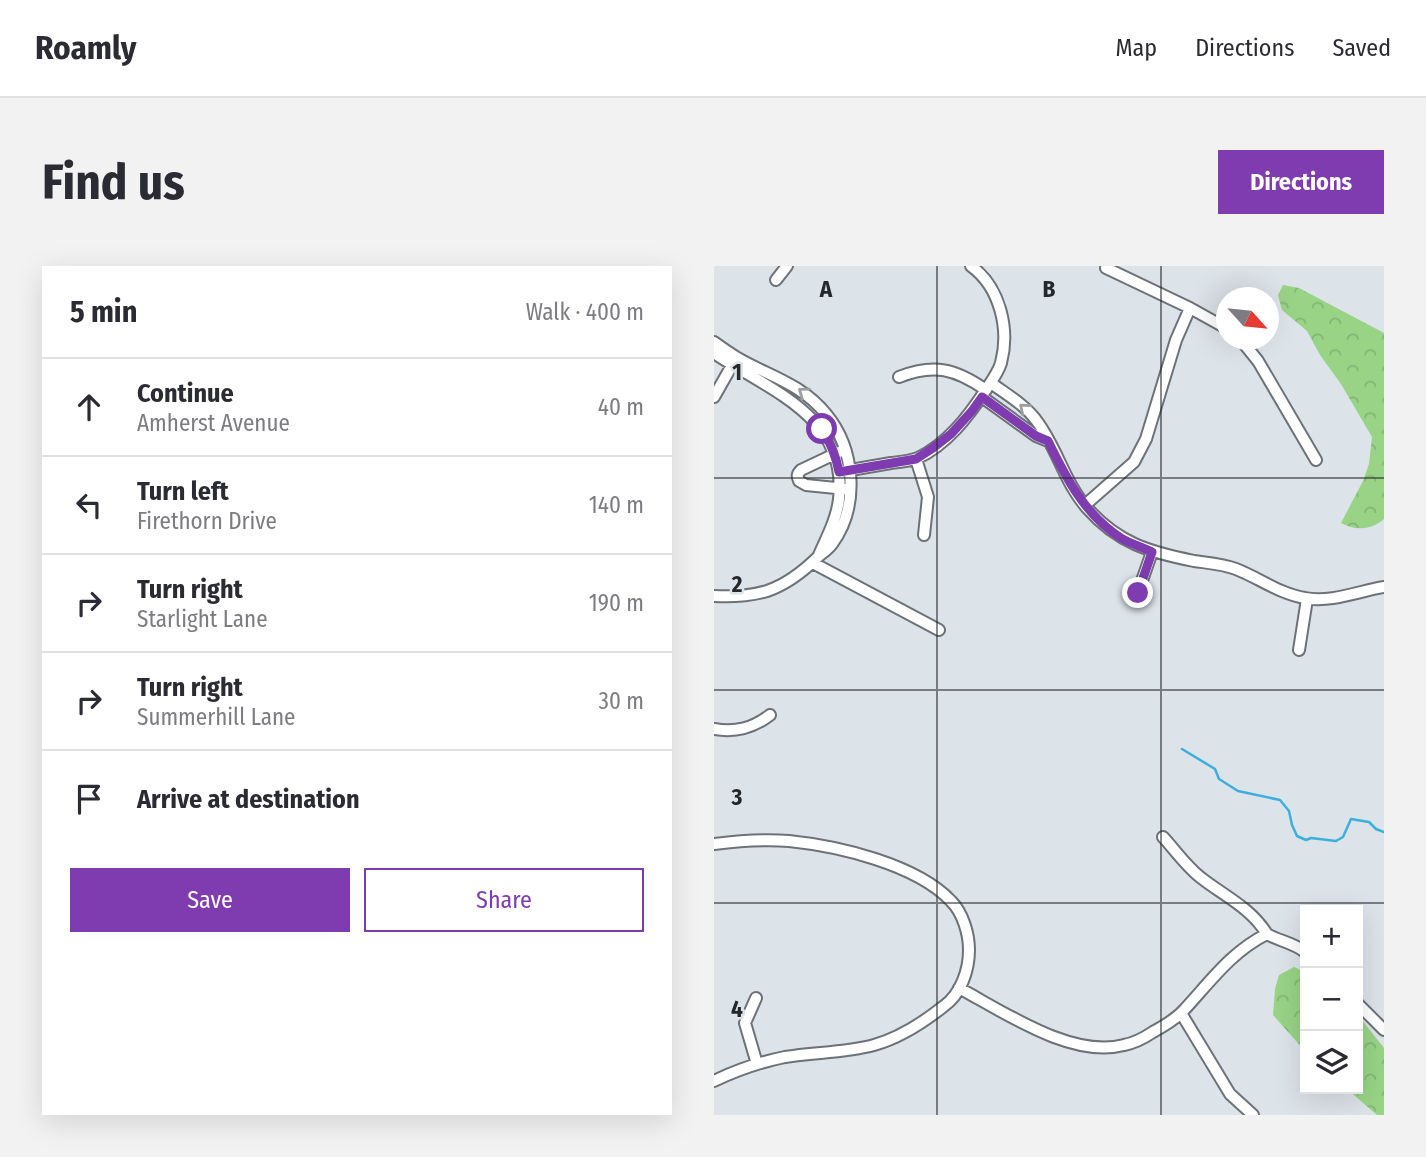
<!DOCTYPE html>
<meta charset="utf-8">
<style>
:root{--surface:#fff;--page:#f2f2f3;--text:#2b2b33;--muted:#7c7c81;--line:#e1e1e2;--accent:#7f3cb0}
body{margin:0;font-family:"Fira Sans Condensed",sans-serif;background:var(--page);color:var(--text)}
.controls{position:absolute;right:21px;bottom:21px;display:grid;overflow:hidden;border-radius:0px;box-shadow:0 7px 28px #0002}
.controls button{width:63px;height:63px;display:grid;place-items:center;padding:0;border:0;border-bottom:2px solid var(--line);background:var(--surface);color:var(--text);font:35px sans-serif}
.compass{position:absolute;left:502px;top:21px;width:63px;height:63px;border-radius:50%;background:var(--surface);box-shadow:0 7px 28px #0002;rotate:117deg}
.stop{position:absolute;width:21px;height:21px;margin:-16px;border:5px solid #7f3cb0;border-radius:50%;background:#fff}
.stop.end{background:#7f3cb0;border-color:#fff;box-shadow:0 2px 7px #0008}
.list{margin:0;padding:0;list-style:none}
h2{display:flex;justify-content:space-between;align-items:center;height:91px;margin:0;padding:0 28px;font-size:30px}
h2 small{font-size:23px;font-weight:400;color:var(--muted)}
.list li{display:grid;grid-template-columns:46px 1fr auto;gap:21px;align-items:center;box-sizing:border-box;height:98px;padding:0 28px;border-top:2px solid var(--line)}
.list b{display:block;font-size:26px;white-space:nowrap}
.list p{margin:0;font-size:23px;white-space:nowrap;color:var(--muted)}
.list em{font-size:23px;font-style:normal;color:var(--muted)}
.actions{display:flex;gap:14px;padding:21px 28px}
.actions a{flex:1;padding:16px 0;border:2px solid var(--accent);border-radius:0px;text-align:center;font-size:24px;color:var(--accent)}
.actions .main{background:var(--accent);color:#fff}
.icon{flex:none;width:38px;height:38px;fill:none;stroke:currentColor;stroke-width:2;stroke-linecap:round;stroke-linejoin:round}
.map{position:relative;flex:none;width:670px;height:849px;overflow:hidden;border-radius:0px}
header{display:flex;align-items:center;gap:42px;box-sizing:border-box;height:98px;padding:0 35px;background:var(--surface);border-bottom:2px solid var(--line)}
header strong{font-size:33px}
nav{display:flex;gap:38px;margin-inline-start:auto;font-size:24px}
.intro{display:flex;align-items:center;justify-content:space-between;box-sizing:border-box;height:168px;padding:0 42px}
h1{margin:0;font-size:49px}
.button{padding:18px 32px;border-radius:0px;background:var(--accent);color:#fff;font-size:24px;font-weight:700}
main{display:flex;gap:42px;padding:0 42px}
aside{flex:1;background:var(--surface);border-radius:0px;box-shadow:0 7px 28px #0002}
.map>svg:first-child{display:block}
.forest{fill:url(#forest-crowns)}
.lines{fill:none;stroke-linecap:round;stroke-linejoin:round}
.stream{stroke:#3cafdd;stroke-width:2.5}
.minor-casing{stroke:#6c7277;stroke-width:14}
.minor{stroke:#fff;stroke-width:10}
.oneway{stroke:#9d9e9f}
.route{stroke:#7f3cb0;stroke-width:9}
.grid{fill:none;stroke:#25282a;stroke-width:2;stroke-opacity:0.55}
.grid-label{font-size:23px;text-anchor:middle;font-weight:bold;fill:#25282a;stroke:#dce3e9;stroke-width:5;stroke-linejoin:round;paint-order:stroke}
</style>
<header>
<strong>Roamly</strong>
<nav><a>Map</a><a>Directions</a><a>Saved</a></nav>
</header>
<div class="intro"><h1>Find us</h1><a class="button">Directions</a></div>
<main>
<aside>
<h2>5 min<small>Walk · 400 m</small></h2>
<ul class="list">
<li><svg class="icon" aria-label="ahead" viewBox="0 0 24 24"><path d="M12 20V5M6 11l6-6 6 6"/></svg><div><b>Continue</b><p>Amherst Avenue</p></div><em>40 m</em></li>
<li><svg class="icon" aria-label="left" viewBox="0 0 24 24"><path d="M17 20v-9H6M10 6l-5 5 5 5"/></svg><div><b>Turn left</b><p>Firethorn Drive</p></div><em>140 m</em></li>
<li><svg class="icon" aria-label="right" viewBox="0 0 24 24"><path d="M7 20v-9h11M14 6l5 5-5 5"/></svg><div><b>Turn right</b><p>Starlight Lane</p></div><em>190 m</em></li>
<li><svg class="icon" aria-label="right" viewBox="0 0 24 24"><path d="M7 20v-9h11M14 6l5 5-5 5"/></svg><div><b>Turn right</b><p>Summerhill Lane</p></div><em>30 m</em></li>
<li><svg class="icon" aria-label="arrive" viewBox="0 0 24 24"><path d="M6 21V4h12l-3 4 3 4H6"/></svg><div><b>Arrive at destination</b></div></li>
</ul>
<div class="actions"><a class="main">Save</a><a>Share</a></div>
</aside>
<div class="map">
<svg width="670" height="849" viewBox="0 0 670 849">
<defs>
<pattern id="forest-crowns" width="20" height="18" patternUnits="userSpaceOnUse" patternTransform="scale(1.75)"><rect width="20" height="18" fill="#98d386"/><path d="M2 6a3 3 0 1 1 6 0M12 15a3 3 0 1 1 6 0" fill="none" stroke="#83b574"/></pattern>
</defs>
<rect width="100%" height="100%" fill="#dce3e9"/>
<!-- forest -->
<path class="forest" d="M569,19L585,22L670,67V253C657,264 642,265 627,257L649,215L655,198L658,171L627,118L606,89L593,65L568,44L564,29Z
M580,701L591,706V785L559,749L561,723L565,709Z
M644,749L670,782V849H663L633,823H644Z"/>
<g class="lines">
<!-- stream -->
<path class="stream" d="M468,483L501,503L505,513L524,525L566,534L575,545L578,559L583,570L592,574L597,572L622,575L629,571L637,553L655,556L662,563L670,566"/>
<!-- minor casing -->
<g class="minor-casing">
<path id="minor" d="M392,2L476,42L512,62
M62,14L73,0
M527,74L544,95L602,194
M0,76C7,81 14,86 22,91C54,110 87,117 112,148C141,183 146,240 118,278C115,282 110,286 106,289C91,304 74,318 53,325C36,330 18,331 0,330
M0,87C56,125 134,150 125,233C123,252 113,271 105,289
M185,111C220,97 242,103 272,124
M277,117C292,128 311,139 322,154C343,181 350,216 373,242C404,277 435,286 480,295C494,297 509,298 522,303C545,312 566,328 591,332C617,337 645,325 670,321
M0,131L21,94
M268,131L322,170L334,175
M125,186L87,204C83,208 83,210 85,215L92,219L132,223
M202,193L214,231L210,269
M125,206C142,203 160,200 177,197C186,196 196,195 204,192C233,178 254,151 271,125C277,116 284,107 287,97C296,63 286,21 257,0
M371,239L420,196L432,173L462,74L476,42
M99,297L225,364
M424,326L438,286
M585,384L593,333
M0,463C22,467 39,462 56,449
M449,571C461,584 472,600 486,611C510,630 536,641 553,668
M0,578C24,575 50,573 75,575C124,580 202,598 237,635C249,647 255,668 255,684C255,704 247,728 230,740C210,756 185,772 160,779C131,787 100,786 71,791C46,796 23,804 0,815
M245,722C290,746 358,793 410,779C421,777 430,772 439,766C450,760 462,753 470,744C496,716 518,685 553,668C565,675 580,677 591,686
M42,732L31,757L43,798
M644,738L670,764
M467,747L516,828L539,849"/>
</g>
<!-- minor -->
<use href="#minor" class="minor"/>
</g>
<!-- one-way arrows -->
<defs><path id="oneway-chevron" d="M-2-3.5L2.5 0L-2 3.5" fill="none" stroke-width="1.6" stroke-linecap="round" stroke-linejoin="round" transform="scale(1.75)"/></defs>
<g class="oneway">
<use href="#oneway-chevron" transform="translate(89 126) rotate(-144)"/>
<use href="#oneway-chevron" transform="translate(310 142) rotate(-140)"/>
</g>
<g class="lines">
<!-- route -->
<path class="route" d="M108,163C117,177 122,190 125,206L202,193L219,182L237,168L258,145L268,131L322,170L334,175C352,212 371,249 407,272C417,278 428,281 438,286L424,327"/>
</g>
<!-- grid -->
<path class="grid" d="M223,0V849M447,0V849M0,212H670M0,424H670M0,637H670"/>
<g class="grid-label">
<text x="112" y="31">A</text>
<text x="335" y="31">B</text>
<text x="23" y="114">1</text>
<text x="23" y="326">2</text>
<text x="23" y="539">3</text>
<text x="23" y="751">4</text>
</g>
</svg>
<div class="controls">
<button>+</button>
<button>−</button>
<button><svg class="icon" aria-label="layers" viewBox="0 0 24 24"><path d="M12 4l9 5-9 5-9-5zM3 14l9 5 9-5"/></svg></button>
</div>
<svg class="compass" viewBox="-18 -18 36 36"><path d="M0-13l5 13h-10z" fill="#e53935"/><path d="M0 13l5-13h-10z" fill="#7c7c81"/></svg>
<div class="stop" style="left:108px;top:163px"></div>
<div class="stop end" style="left:424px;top:327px"></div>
</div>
</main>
